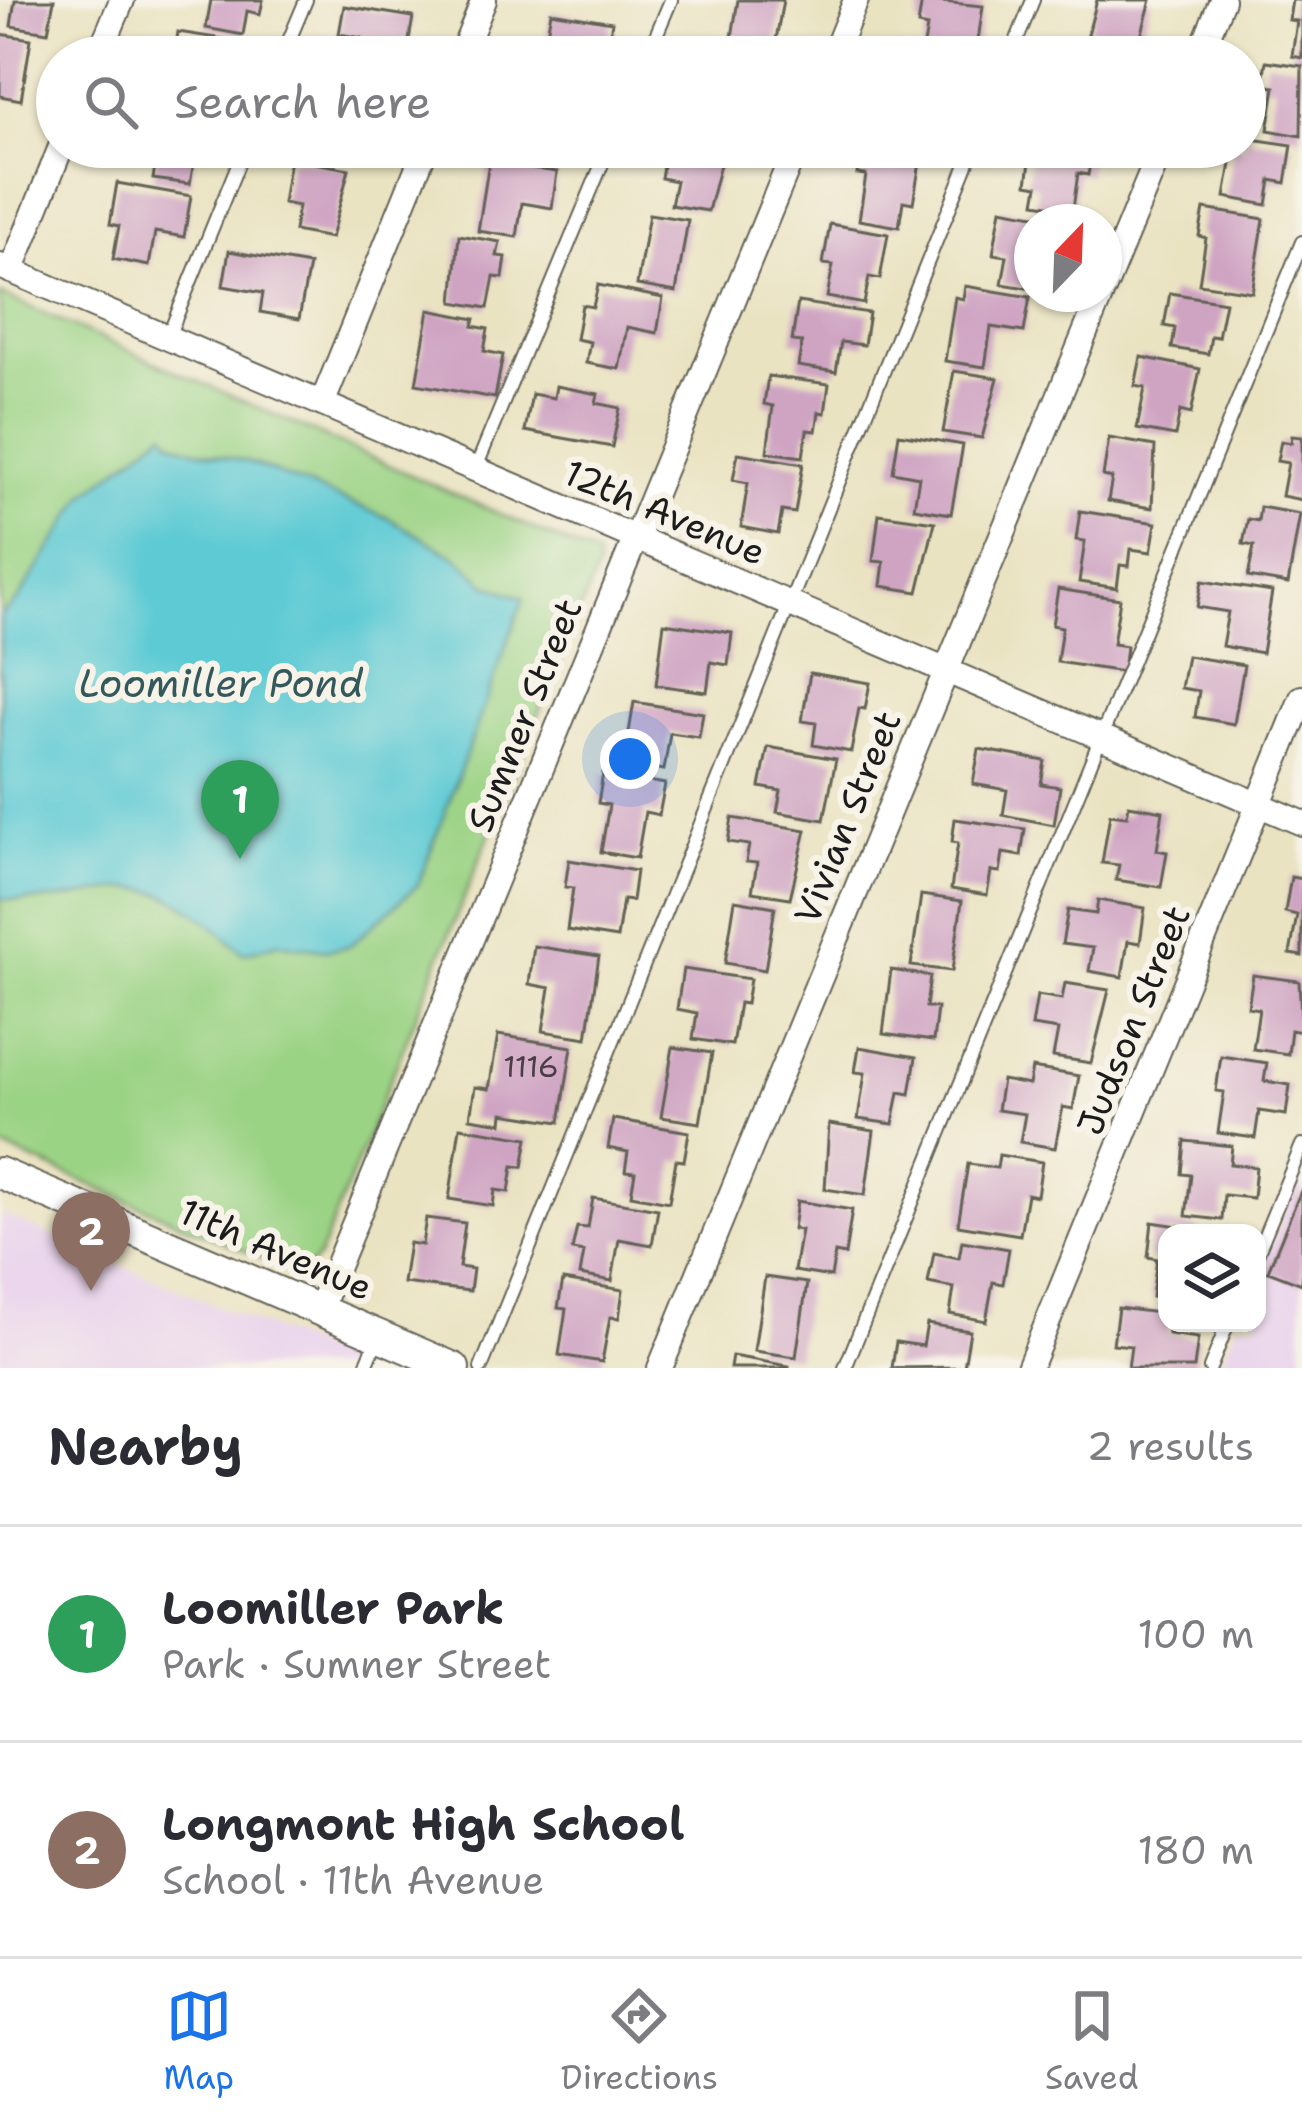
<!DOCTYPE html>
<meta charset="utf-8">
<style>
:root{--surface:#fff;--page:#f2f2f3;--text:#2b2b33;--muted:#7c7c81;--line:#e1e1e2;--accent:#1a73e8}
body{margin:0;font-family:"Shantell Sans",sans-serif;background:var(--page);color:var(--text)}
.controls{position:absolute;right:36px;bottom:36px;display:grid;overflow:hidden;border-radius:24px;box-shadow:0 3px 9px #0004}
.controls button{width:108px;height:108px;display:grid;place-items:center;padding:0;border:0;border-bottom:3px solid var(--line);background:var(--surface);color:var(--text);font:60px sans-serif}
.compass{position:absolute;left:1014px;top:204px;width:108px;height:108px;border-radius:50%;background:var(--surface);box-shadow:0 3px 9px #0004;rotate:23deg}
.you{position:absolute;left:630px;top:759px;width:42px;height:42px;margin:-30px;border:9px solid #fff;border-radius:50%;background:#1a73e8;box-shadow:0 0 0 18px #1a73e833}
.badge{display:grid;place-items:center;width:78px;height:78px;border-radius:50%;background:var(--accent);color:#fff;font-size:39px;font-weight:700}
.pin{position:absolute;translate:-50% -99px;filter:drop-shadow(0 3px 6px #0008)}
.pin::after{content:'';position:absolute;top:63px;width:42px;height:36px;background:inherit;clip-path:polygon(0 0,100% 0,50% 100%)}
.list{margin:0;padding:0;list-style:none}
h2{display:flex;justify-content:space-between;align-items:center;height:156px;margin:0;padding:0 48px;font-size:51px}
h2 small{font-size:39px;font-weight:400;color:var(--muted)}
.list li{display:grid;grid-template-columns:78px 1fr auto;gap:36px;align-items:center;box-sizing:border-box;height:216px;padding:0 48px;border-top:3px solid var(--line)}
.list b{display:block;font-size:45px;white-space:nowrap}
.list p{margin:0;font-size:39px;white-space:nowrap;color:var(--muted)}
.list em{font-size:39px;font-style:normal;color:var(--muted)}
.icon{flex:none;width:66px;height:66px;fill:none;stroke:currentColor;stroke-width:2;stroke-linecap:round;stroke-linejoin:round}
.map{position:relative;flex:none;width:1302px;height:1368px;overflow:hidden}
.search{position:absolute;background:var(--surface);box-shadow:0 3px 9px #0004;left:36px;right:36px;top:36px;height:132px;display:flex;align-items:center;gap:30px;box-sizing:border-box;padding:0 42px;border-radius:66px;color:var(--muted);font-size:45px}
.sheet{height:588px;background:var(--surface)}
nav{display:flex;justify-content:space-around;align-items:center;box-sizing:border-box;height:168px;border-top:3px solid var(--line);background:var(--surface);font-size:33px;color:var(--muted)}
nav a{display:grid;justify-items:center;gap:6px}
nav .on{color:var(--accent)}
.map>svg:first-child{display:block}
.built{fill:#e9d2ed}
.green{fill:#9bd385;stroke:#5c7850;stroke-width:3}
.water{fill:#5dcad4;stroke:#3c7378;stroke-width:3}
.building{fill:#cfa4c3}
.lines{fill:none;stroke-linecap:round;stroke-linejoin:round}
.service-casing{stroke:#646256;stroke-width:16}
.minor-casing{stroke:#646256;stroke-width:28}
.tertiary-casing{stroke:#646256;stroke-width:34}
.service{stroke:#fff;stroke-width:12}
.minor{stroke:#fff;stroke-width:24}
.tertiary{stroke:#fff;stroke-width:30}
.labels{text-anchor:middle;stroke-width:12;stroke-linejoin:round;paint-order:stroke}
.number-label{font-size:30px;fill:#493e46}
.street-label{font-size:36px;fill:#1c1c1c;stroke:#f7f3e8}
.water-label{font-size:39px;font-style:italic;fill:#33595c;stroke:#f7f3e8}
</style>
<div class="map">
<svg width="1302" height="1368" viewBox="0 0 1302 1368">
<rect width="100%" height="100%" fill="#f7f3e8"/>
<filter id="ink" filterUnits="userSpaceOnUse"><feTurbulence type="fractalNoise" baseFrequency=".00833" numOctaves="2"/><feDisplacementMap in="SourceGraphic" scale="24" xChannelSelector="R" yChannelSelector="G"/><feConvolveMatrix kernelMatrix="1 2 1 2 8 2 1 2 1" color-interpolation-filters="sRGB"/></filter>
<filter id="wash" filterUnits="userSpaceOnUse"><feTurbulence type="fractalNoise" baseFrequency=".004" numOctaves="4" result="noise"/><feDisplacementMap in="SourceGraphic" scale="48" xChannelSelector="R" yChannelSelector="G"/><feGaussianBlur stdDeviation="2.7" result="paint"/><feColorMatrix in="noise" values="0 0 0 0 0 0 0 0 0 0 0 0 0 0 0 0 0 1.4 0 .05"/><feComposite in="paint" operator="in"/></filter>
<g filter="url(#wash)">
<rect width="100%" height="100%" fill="#eae3c2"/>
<!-- built -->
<path class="built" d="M1302,1173V1368H1219L1238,1323H1257V1279Z
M0,1214L363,1368H0Z"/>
<!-- green -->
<path class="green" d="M0,294L597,557V569L319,1256L306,1270H290L0,1146Z"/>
<!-- water -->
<path class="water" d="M165,431L171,441L188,448L249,462L388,518L458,558L487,585L524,598L418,885L349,946L328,950L278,943L243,953C130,842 126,911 0,899V616L18,600L85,495Z"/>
<g id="blocks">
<!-- building -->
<path class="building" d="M15,0H54L48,32L11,26Z
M211,0H263L260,14L247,11L243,35L206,28Z
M738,0H783L773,57L729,56Z
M922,0L983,6L976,54L922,57L927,27L918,25Z
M1097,0H1151L1137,51L1087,38Z
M1292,0H1302V58L1292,56L1297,21L1289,20Z
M344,6L413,17L408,46L400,44L398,57H359L362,38L339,34Z
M551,12L612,22L606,57H554L557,40L546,38Z
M178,32L223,39L221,48L235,50L234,57H174Z
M0,34L31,39L21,100L0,96Z
M1266,61L1302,66L1301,136L1268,130L1275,87L1262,85Z
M1245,138L1292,145L1286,183L1271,180L1267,205L1225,197L1234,147H1245Z
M158,147H210L208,157L195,155L190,184L153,179Z
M489,147H563L560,161Z
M666,147L724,149L708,211L671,205L676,181L661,178Z
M861,147L921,157L913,203L903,201L899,227L859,220L866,175L857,174Z
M1032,147H1093L1088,175L1078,173L1073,209L1035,203L1038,186L1027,184Z
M290,159L349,169L331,238L294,231L298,206L283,203Z
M489,162L557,172L552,208L522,203L517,237L478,231Z
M117,183L191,196L184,237L155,232L149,266L113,259L119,226L110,224Z
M1001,209L1062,220L1032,222V289L1002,284L1007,256L993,254Z
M1204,209L1264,219L1252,292L1199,284L1206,238L1199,236Z
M649,214L688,220L676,292L637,285Z
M830,224L888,234L880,279L869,277L864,304L827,297L833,265L823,264Z
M459,235L500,242L497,256L506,257L503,278L494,277L488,308L453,302Z
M229,251L309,265L299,319L260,312L263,293L223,286Z
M598,285L663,298L657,333L627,327L619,369L586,363L590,342L576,339L582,305L593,307Z
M965,286L1030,297L1024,332L991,327L985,367L945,361L955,297L963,299Z
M1170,293L1225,302L1218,337L1211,336L1208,354L1172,348L1175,328L1164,326Z
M798,302L869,313L864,345L841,342L836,372L798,366L802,342L792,341Z
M429,310L475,319L473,326L488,329L484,351L503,355L495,398L416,384Z
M1141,357L1200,369L1191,414L1180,411L1175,436L1137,429L1145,388L1135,386Z
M954,371L998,378L982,438L943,432Z
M768,376L829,384L825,413L819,412L816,431L807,430L803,457L767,452L773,406L764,404Z
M556,386L598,394L596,403L620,408L612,447L525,431L532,394L554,398Z
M899,434L963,445L951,514L914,508L919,477L893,472Z
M1292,436L1302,437V500L1282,496L1288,463L1277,461L1281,441L1291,443Z
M1109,438L1155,446L1152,508L1108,501L1112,478L1103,476Z
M738,453L803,464L795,513L782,511L778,534L741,527L748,483L733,480Z
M1260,507L1300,514L1288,584L1248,577L1254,546L1243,544L1248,519L1258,521Z
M1080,511L1156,523L1151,552L1131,549L1129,566L1120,565L1117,588L1079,582L1085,541L1076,540Z
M879,514L935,522L918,592L881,586L884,562L873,561Z
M1202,581L1272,592L1262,653L1222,646L1228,612L1197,607Z
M1058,589L1120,599L1113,644L1126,646L1123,672L1057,662L1062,627L1052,625Z
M664,623L732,633L728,665L711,662L707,692L656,685Z
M1187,656L1244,665L1234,724L1195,717L1199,691L1181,688Z
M810,673L870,683L865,709L859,708L851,752L813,745L816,723L802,721Z
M634,702L703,713L699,737L670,733L664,770L624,763Z
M768,747L836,759L824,820L777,812L781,791L760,787Z
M979,749L1045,761L1041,784L1060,787L1054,825L1003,815L1007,790L973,784Z
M603,773L665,784L659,815L645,812L637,858L601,852L609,805L598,803Z
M1129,805L1163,811L1157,850L1167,852L1161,887L1116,880L1119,865L1102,863L1110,814L1127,816Z
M732,818L806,830L790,898L752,892L757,863L746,862L749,845L728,842Z
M955,819L1025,829L1021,856L1003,853L1000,872L991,871L987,895L951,889L958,843L952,842Z
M569,860L636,871L632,901L623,900L617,938L567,930L573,888L565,887Z
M1291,877L1302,879V956L1290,954L1297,915L1285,912Z
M921,895L962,901L952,971L911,966Z
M735,900L775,907L765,970L725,963Z
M1098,900L1145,908L1140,943L1128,941L1122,977L1089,971L1093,948L1062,944L1068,910L1096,914Z
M534,946L599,956L587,1038L543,1031L550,988L529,984Z
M683,969L750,979L746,1004L739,1003L732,1045L693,1039L697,1013L677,1009Z
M891,970L930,976L926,1007L937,1008L933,1041L883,1034Z
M1253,975L1299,981L1302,1032L1291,1030L1288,1054L1253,1049L1259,1009L1248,1007Z
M1065,983L1109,990L1091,1063L1053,1057L1058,1030L1032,1026L1037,995L1062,999Z
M498,1035L572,1047L560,1122L503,1113L502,1123L470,1118L475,1087L489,1089Z
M673,1047L712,1053L700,1123L661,1117Z
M859,1047L916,1057L910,1094L899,1092L893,1124L858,1119L865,1073L855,1072Z
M1221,1056L1267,1063L1264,1081L1290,1085L1286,1115L1259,1111L1255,1138L1218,1133L1224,1092L1216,1091Z
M1032,1068L1079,1076L1073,1109L1063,1107L1055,1148L1020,1142L1025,1114L997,1110L1002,1080L1029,1085Z
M613,1119L689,1132L684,1161L676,1160L669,1202L631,1195L635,1172L625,1171L628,1152L608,1148Z
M829,1124L874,1131L865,1195L825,1189Z
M460,1127L528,1138L523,1167L513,1166L509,1192L495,1190L493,1206L449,1199Z
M1185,1141L1232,1146L1230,1164L1256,1167L1253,1198L1224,1195L1222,1220L1186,1216L1191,1175L1182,1174Z
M999,1155L1042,1162L1037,1196L1027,1194L1020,1235L958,1225L968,1164L997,1168Z
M1302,1188V1284L1268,1271Z
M593,1198L658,1209L652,1245L619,1239L612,1281L580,1275L584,1252L572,1250L577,1227L588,1228Z
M797,1201L852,1210L845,1255L835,1253L831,1277L794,1271L801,1230L793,1229Z
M426,1218L465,1223L459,1267L473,1269L470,1291L403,1283L409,1243L422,1245Z
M1152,1222L1198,1229L1197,1233H1167V1299L1152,1297L1157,1259L1148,1257Z
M962,1241L1009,1249L1003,1284L993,1282L986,1321L950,1314L954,1288L928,1283L934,1253L959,1258Z
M765,1277L807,1283L796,1357L754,1351Z
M563,1280L623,1290L619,1318L610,1317L602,1362L559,1355L566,1309L558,1308Z
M1118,1308L1167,1314L1168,1334L1198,1338L1194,1368H1128L1131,1346L1113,1344Z
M927,1324L970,1331L964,1367L892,1368L896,1342L923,1346Z
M732,1356L789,1366V1368H730Z"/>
</g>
</g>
<g filter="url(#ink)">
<use href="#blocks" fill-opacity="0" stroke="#646256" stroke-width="3"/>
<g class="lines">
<!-- service casing -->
<g class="service-casing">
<path id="service" d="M282,57L306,0
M647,57L671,0
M1010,57L1033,0
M168,337L245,147
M475,470L609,147
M1257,1254L1302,1145
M365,1368L378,1337
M481,1368L974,147
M845,1368L1302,242
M1210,1368L1228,1323"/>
</g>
<!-- minor casing -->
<g class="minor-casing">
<path id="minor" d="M98,57L122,0
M461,57L484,0
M833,57L856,0
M1199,57L1222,0
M0,266L1302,823
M11,271L61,147
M1104,288L1162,147
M322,404L426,147
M319,1310L796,147
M660,1368L1101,294
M1029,1368L1302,698"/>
</g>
<!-- tertiary casing -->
<g class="tertiary-casing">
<path id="tertiary" d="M0,1173L454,1368"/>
</g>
<!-- service -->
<use href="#service" class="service"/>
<!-- minor -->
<use href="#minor" class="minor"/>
<!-- tertiary -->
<use href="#tertiary" class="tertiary"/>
</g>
</g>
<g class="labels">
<!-- number labels -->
<g class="number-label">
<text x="531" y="1077">1116</text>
</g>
<!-- street labels -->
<g class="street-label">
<text transform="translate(665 512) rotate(23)" y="13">12th Avenue</text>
<text transform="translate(524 715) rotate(-68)" y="13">Sumner Street</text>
<text transform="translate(847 817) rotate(-68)" y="13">Vivian Street</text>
<text transform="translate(1133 1020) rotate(-68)" y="13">Judson Street</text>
<text transform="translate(276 1249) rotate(23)" y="13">11th Avenue</text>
</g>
<!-- water labels -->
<g class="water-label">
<text x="221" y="697">Loomiller Pond</text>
</g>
</g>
</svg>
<div class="controls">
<button><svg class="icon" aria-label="layers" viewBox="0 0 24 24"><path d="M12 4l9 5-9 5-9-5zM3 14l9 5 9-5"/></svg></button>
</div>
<svg class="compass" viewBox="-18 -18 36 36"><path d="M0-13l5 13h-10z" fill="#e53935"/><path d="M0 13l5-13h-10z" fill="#7c7c81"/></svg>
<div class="you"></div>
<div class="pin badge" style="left:240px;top:859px;background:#2e9e5b">1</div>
<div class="pin badge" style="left:91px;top:1291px;background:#8d6e63">2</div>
<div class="search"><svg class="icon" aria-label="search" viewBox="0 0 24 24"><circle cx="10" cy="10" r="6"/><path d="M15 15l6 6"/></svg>Search here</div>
</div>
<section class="sheet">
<h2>Nearby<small>2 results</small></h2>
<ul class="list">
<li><span class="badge" style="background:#2e9e5b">1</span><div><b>Loomiller Park</b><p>Park · Sumner Street</p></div><em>100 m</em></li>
<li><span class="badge" style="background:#8d6e63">2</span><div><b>Longmont High School</b><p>School · 11th Avenue</p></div><em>180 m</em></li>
</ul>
</section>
<nav>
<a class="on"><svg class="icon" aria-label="map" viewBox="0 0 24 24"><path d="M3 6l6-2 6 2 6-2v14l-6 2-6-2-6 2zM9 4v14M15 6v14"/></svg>Map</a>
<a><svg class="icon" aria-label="directions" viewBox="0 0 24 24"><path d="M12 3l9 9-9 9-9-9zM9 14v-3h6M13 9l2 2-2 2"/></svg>Directions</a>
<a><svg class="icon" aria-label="saved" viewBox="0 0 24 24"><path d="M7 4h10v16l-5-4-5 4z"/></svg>Saved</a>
</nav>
